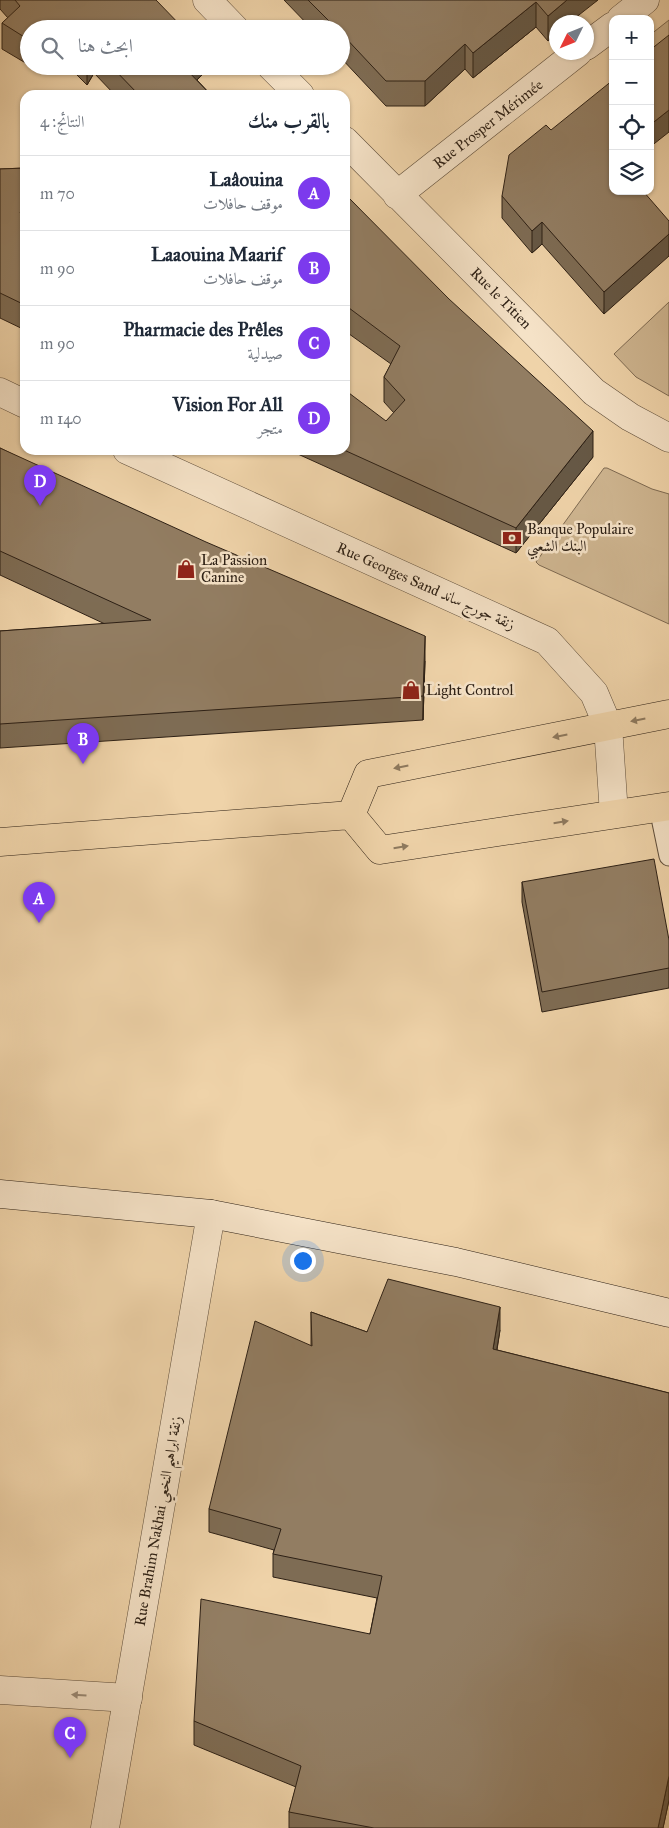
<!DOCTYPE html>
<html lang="ar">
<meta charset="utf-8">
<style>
:root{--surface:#fff;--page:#f2f2f3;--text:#1f2937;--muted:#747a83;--line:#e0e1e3;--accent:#7c3aed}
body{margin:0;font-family:"IM FELL Great Primer",Amiri,serif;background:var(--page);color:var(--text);direction:rtl}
.controls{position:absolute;right:15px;top:15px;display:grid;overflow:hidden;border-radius:10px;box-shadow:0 1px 4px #0004}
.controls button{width:45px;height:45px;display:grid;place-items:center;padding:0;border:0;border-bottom:1px solid var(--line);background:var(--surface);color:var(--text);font:25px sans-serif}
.compass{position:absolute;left:549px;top:15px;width:45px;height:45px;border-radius:50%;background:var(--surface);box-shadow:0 1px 4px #0004;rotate:227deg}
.you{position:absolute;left:302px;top:1260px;width:18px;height:18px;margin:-12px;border:4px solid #fff;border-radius:50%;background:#1a73e8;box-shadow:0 0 0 8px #1a73e833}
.badge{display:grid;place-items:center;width:32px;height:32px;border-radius:50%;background:var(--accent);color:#fff;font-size:16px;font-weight:700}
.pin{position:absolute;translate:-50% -41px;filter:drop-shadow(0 1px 2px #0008)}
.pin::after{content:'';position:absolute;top:26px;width:18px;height:15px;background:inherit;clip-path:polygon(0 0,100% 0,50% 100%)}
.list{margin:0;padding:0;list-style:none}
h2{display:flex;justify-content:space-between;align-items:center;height:65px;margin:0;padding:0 20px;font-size:21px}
h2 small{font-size:16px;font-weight:400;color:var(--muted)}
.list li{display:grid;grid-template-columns:32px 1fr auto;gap:15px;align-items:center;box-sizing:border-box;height:75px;padding:0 20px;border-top:1px solid var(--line)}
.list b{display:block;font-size:19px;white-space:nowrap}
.list p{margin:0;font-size:16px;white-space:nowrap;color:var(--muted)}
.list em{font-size:16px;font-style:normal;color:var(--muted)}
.icon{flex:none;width:28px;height:28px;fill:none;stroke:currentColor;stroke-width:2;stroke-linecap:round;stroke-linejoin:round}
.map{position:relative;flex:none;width:669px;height:1828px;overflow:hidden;direction:ltr}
.search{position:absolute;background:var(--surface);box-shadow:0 1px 4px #0004;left:20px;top:20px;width:330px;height:55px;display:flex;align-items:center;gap:12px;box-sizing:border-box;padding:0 18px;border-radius:28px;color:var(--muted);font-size:19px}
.panel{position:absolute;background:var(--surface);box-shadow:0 1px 4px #0004;left:20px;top:90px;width:330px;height:365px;border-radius:15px;direction:rtl}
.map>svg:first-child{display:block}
.green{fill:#ceb590;stroke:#7e6a52}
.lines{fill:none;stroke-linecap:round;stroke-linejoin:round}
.service-casing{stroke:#5e4d3a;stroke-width:21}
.minor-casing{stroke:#5e4d3a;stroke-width:29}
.tertiary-casing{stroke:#5e4d3a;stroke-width:29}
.secondary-casing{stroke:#2d2015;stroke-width:29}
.primary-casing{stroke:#2d2015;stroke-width:29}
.service{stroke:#f5e2c7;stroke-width:19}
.minor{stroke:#f5e2c7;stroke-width:28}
.tertiary{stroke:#f5e2c7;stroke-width:28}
.secondary{stroke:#f5e2c7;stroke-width:28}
.primary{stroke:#efd3a9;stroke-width:28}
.wall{fill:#7e6c54;stroke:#2d2015}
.shaded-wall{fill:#665845;stroke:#2d2015}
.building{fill:#927d62;stroke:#2d2015}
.oneway{fill:#8e7a5f}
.oneway2{fill:#9b8b77}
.labels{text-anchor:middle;stroke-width:5;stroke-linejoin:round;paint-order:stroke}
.street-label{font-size:15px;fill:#2d2015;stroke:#f5e2c7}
.poi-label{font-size:15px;fill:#2d2015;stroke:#f5e2c7;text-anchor:start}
</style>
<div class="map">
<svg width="669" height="1828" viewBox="0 0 669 1828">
<rect width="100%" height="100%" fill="#efd3a9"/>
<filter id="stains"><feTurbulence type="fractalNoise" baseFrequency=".004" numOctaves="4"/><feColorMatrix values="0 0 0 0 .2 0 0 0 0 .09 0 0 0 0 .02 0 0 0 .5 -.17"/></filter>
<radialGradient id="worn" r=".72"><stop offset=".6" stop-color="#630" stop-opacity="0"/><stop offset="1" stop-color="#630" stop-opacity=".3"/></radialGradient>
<!-- green -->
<path class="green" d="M669,20V58L650,73V35Z
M669,302V396L636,377L614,354Z
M604,468H607L652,489L669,494V624L539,565L536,562Z"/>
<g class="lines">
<!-- service casing -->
<g class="service-casing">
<path id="service" d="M659,808L669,856"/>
</g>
<!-- minor casing -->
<g class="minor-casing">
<path id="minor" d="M207,0L235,29
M621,19L645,0
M586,46L613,26
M271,66L300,95
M345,141L594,392L630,417L669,438
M397,195L578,52
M0,392L25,404
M127,450L547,641L594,693L608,726L614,814
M0,1690L128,1698"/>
</g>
<!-- tertiary casing -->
<g class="tertiary-casing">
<path id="tertiary" d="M105,1828L211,1214"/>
</g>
<!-- secondary casing -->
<g class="secondary-casing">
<path id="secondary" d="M0,1194L211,1214L456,1262L669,1313"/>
</g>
<!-- primary casing -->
<g class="primary-casing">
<path id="primary" d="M351,815L368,774L669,714
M351,815L380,850L669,806
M0,842L351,815"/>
</g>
<!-- service -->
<use href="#service" class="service"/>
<!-- minor -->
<use href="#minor" class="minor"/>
<!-- tertiary -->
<use href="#tertiary" class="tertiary"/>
<!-- secondary -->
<use href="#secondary" class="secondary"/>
<!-- primary -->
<use href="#primary" class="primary"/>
</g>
<!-- wall -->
<path class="wall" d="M0,0H156L29,29V65L2,49V23L8,18L0,9Z
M284,0H598L556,22V34L548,41L536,27L473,78L465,69L425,106H386L341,58V29H312Z
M31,66H48L41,72Z
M68,66H203V74L197,80L211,95H115L94,73L87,85Z
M551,130L613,191L604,314L542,244L532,253L502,218V196Z
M25,168V330L0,318V169Z
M345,194L593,457L516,553L289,450H345L386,421L394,413L384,402V377L391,364L345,331Z
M0,448L425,661L423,720L0,748V631L105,624L0,575Z
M522,882L669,940V988L542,1012L522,902Z
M311,1312L367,1332L500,1330L497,1350L669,1393V1800L663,1828H289V1812L296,1787L194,1745V1721L370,1634L377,1598L273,1577V1554L274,1550L209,1532V1509L311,1346Z"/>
<!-- shaded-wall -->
<path class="shaded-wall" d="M567,0H598L570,22H556V34L548,41V16Z
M536,2V27L473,78V53Z
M465,44V69L425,106V81Z
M41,66H48L41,72Z
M87,66H94V73L87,85Z
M185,66H203V74L184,92V67Z
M669,110V132L650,147V125Z
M25,202V227L20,213Z
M542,222V244L532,253V231Z
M669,234V256L604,314V292Z
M593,431V457L516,553V528Z
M425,636V661L423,720V696Z
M500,1307V1330L493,1372V1349Z
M669,1776V1800L663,1828H658Z"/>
<!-- building -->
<path class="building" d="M15,0H156L184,29H29V40L2,23L20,6Z
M308,0H567L548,16L536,2L473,53L465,44L425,81H386L341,33V29H337Z
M669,35V110L650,125V50Z
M111,66H185L184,67L211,95H139Z
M613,80V155L611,156L613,158V191H643L669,221V234L604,292L542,222L532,231L502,196L509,155L546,125L551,130Z
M25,168V202L20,213L25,215V305L0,293V169Z
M345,194L449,299L593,431L516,528L344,450L345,390L386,421L405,400L384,377L400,346L345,305Z
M0,448L206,542L425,636L423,696L0,724V631L151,620L0,551Z
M654,859L669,940V968L542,992L522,882Z
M388,1279L500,1307L493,1349L669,1393V1776L658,1828H374L289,1812L301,1766L194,1721L201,1599L370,1634L382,1576L273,1554L281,1529L209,1509L255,1321L312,1346L311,1312L367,1332Z"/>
<!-- one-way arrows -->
<defs><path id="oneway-solid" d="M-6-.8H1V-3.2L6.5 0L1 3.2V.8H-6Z" transform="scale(1.25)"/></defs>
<g class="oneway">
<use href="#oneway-solid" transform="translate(638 720) rotate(169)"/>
<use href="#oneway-solid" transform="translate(560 736) rotate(169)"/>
<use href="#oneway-solid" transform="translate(401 767) rotate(169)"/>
<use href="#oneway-solid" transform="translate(561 822) rotate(-9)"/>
<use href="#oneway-solid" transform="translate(401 847) rotate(-9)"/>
</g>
<use class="oneway2" href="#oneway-solid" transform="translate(79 1695) rotate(-176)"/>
<!-- icons -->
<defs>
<g id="bank-bare" transform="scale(1.5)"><path d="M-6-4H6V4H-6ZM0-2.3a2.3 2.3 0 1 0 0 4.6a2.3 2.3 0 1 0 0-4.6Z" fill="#8f2418" stroke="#f5e2c7" stroke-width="2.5" paint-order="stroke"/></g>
<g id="shop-bare" transform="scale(1.5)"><path d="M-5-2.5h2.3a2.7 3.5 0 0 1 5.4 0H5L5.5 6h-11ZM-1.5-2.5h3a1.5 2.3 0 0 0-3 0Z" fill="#8f2418" stroke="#f5e2c7" stroke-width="2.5" paint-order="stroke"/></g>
</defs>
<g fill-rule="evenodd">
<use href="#bank-bare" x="512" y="538"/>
<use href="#shop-bare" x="186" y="569"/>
<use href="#shop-bare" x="411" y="690"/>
</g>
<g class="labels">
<!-- street labels -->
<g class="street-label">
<text transform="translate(488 124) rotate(-38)" y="5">Rue Prosper Mérimée</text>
<text transform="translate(501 298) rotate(45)" y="5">Rue le Titien</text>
<text transform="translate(426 586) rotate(24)" y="5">Rue Georges Sand زنقة جورج ساند</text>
<text transform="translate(158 1521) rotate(-80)" y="5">Rue Brahim Nakhai زنقة ابراهيم النخعي</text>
</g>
<!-- poi labels -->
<g class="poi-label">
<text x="527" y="534">Banque Populaire<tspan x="527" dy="17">البنك الشعبي</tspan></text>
<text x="201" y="565">La Passion<tspan x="201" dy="17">Canine</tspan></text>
<text x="426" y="695">Light Control</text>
</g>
</g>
<rect width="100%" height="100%" filter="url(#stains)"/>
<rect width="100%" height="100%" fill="url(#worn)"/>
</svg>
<div class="controls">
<button>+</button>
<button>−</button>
<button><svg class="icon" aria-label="locate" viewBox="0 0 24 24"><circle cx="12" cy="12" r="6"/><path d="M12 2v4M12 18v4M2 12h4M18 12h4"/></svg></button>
<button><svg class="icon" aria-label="layers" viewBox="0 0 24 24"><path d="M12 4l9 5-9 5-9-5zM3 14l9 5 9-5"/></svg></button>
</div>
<svg class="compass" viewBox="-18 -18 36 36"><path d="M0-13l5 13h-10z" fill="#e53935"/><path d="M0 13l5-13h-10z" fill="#747a83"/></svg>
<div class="you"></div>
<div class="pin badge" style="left:39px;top:923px">A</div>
<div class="pin badge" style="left:83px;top:764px">B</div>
<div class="pin badge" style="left:70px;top:1758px">C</div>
<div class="pin badge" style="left:40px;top:506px">D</div>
<div class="search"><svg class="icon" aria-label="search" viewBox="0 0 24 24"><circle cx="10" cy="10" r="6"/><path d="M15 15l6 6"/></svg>ابحث هنا</div>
<section class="panel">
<h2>بالقرب منك<small>النتائج: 4</small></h2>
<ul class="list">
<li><span class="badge">A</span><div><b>Laâouina</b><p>موقف حافلات</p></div><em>70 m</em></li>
<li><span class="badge">B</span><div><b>Laaouina Maarif</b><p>موقف حافلات</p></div><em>90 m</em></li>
<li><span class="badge">C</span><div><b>Pharmacie des Prêles</b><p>صيدلية</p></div><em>90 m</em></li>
<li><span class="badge">D</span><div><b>Vision For All</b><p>متجر</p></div><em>140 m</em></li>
</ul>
</section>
</div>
